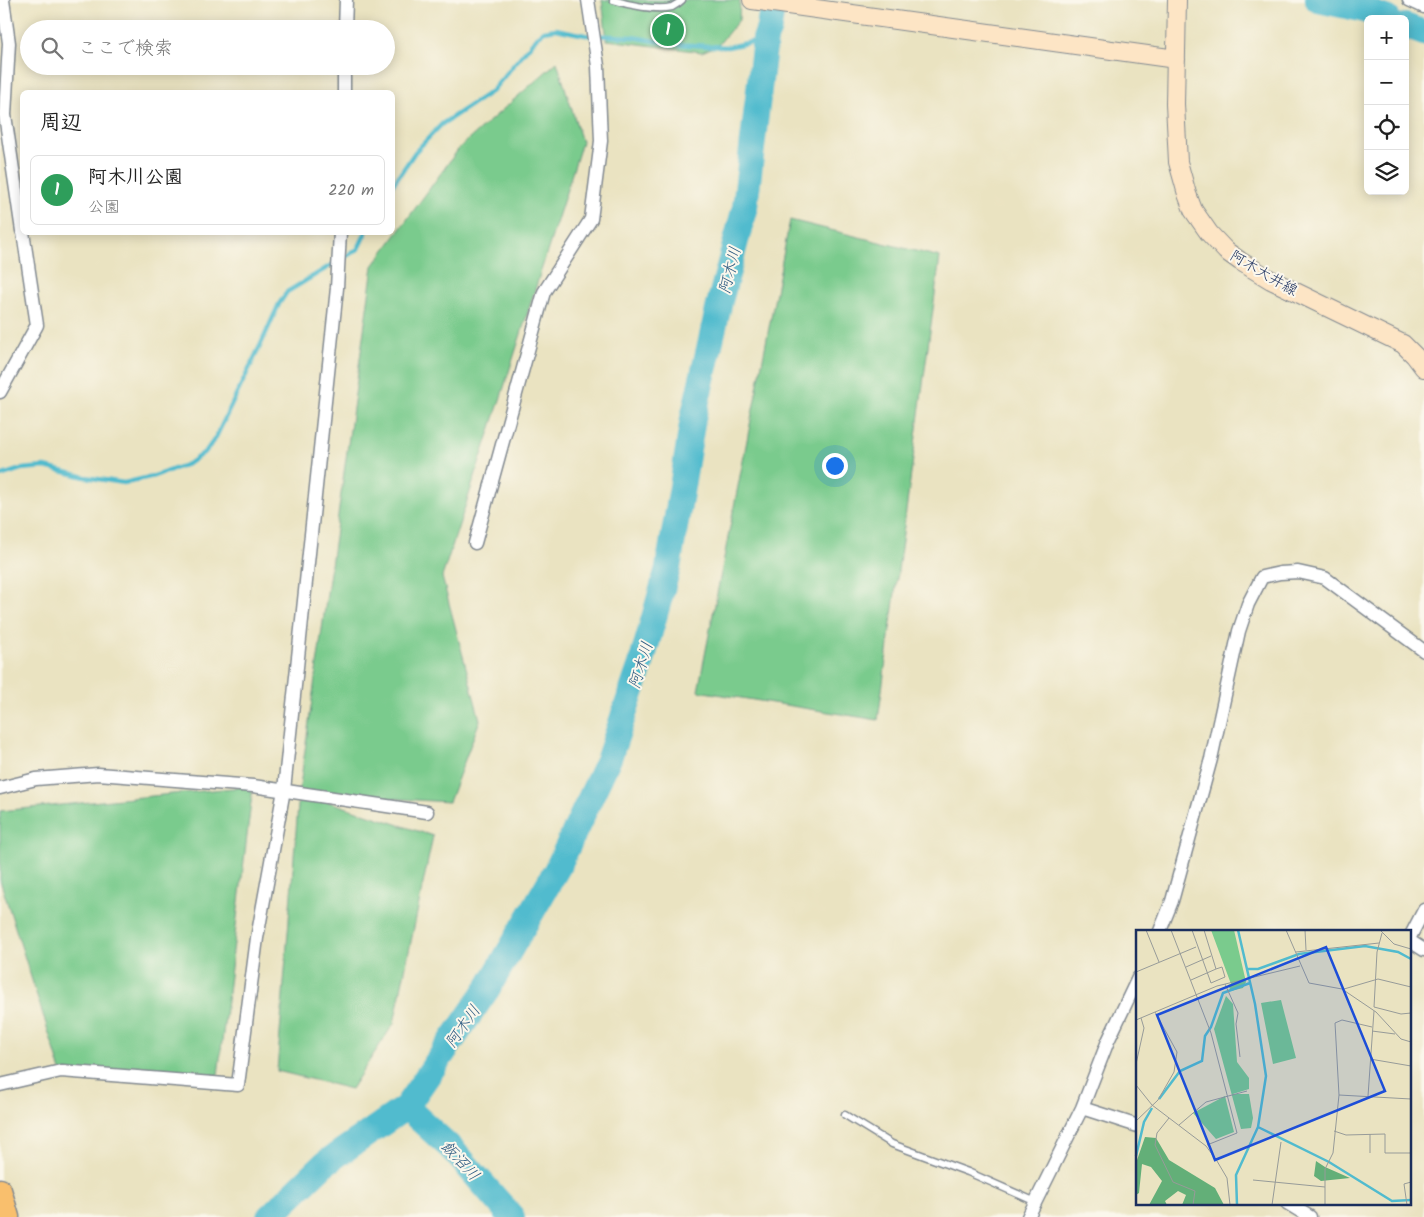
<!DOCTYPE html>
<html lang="ja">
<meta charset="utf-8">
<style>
:root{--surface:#fff;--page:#f2f2f2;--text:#222;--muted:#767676;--line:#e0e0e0;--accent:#b5179e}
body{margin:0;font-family:Kalam,"Klee One",sans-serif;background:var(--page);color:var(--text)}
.controls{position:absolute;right:15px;top:15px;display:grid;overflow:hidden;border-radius:8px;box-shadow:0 2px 12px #0003}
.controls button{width:45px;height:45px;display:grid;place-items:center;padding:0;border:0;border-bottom:1px solid var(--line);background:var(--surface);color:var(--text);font:25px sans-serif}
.you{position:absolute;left:834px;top:465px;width:18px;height:18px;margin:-12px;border:4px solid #fff;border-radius:50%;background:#1a73e8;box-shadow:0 0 0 8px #1a73e833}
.badge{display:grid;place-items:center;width:32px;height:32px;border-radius:50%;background:var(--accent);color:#fff;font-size:16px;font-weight:700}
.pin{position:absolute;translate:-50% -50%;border:2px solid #fff;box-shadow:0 1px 5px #0006}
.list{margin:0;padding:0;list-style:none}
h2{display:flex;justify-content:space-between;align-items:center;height:65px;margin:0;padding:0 20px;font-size:21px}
h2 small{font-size:16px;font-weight:400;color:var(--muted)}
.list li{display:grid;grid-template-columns:32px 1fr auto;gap:15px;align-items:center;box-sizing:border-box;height:70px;margin:0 10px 10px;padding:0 10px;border:1px solid var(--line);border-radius:8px}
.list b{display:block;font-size:19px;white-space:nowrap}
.list p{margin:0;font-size:16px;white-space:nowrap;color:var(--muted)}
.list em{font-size:16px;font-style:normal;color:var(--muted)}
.icon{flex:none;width:28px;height:28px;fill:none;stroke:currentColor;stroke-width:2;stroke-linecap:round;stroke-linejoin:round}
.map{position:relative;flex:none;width:1424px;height:1217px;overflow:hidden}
.search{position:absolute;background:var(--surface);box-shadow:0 2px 12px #0003;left:20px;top:20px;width:375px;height:55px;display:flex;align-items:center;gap:12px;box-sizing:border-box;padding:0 18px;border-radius:28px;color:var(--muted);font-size:19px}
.panel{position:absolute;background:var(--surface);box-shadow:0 2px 12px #0003;left:20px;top:90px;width:375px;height:145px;border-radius:8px}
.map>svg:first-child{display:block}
.green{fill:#7acb8d;stroke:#4a7d76}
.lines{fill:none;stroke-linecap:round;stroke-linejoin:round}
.stream{stroke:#51bbce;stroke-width:4.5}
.river{stroke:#51bbce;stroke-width:26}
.lane-casing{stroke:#828990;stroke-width:9}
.street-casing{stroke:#828990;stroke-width:15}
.secondary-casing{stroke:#828990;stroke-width:20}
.highway-casing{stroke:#828990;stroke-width:25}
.lane{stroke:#fff;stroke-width:6}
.street{stroke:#fff;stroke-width:12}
.secondary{stroke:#fde5c5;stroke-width:18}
.highway{stroke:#f9bf6d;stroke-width:22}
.labels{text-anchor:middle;stroke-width:4;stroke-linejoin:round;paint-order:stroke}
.street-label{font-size:15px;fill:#1b2f5e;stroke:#fbf7ec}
.water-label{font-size:16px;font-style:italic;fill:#2b5980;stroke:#fbf7ec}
.inset-river{fill:none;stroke:#51bbce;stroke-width:2.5}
.inset-road{fill:none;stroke:#979b99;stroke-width:1}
.view{fill:#1d4ed8;fill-opacity:0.15;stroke:#1d4ed8;stroke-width:2.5}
.inset-edge{fill:none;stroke:#1b2f5e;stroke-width:2.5}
</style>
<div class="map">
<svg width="1424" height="1217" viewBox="0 0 1424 1217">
<rect width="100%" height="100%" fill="#fbf7ec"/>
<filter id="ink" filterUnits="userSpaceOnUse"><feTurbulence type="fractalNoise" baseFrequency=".02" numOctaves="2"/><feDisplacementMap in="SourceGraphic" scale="10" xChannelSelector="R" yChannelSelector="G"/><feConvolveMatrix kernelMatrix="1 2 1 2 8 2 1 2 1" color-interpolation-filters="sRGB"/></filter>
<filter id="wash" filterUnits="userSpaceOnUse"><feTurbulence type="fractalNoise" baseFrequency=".0096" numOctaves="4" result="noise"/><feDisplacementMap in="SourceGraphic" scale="20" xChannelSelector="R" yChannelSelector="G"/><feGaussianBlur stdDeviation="1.12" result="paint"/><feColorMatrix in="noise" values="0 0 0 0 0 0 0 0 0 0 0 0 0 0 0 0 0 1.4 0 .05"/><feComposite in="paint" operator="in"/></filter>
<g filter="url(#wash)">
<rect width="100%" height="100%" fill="#eae3c1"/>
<!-- green -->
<path class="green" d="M602,0H740L739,20L718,45L702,52L607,40Z
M557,62L582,142L499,403L442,577L480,720L449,802L302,793L433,836L394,1023L351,1089L277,1071L299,793L373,266L460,147Z
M790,220L940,257L878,720L698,691Z
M253,786L218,1075L61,1071L0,880V811Z"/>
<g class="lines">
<!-- stream -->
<path class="stream" d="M392,186L415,152L442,124L492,91L537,37L544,31L556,29L585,35L633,37L672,44L728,47L765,39
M0,476L21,469L45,467L85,477L124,483L154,476L188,464L206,451L216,437L261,344L279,304L287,292L358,249L366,232"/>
<!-- river -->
<path class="river" d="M1318,0L1361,9L1388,19
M1405,26L1424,33
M406,1107L453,1150L512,1217
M269,1217L324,1164L406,1107L488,988L558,867L609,758L641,664L668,568L681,493L693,418L720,301L745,207L765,39L769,28L773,0"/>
</g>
</g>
<g filter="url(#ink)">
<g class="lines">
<!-- lane casing -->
<g class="lane-casing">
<path id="lane" d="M613,0C628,5 657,11 672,7C676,5 679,3 682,0
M845,1115L892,1144L968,1172L1036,1202"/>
</g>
<!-- street casing -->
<g class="street-casing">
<path id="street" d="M3,0L9,43L5,115L22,231
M1409,0L1424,7
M345,29L346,0
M344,92V66
M0,392L37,325L23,232
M475,543L544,292L591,219L601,141L598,66L588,0
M0,788L36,779L98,774L253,786L427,812
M1160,931L1172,901L1211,759L1239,631L1248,604L1262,577L1280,573L1298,572L1325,578L1424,651
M1410,937L1424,910
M1410,941L1424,950
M0,1085L61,1071L238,1085L257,938L284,790L337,288L340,232
M1082,1108L1138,1126
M1287,1203L1310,1217
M1028,1217L1082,1108L1108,1041L1138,978"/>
</g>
<!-- secondary casing -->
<g class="secondary-casing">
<path id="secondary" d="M752,0L1176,59
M1177,0L1175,104L1178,162L1187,194L1193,210L1209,233L1226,251L1240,261L1271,280L1403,344L1415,356L1424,368"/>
</g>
<!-- highway casing -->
<g class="highway-casing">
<path id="highway" d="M0,1190L8,1217"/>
</g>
<!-- lane -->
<use href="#lane" class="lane"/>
<!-- street -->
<use href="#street" class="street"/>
<!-- secondary -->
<use href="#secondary" class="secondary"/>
<!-- highway -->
<use href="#highway" class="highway"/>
</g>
</g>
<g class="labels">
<!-- street labels -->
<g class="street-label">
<text transform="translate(1264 273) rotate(30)" y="5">阿木大井線</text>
</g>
<!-- water labels -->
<g class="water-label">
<text transform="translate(729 270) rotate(-76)" y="6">阿木川</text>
<text transform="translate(640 665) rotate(-73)" y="6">阿木川</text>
<text transform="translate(462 1026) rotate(-55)" y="6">阿木川</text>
<text transform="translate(461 1160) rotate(47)" y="6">飯沼川</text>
</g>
</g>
<!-- overview -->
<g transform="translate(1136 930)">
<rect width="275" height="275" fill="#eae3c1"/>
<path d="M75,0H98L110,52L107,58L95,61L92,55L95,54ZM90,66L97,74L101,132L113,148V159L97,164H113L117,188L115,198L105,199L78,99ZM145,70L160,128L137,134L125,73ZM89,166L98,202L80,209L57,183Z" fill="#7acb8d"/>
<path d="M9,207L20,208L33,230L79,258L88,275H46L50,265L42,261L29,271L31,275H13L26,251L15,237L6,234L3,263L0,265V233ZM180,231L189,237L214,248L185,251L178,246Z" fill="#63af78"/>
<path class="inset-river" d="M111,39H122L163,24L229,16L262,22L275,29M23,169L44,141L66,131L69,106L75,97L87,63L114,53M122,197L193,232L256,271L275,270M0,226L8,192L16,178M101,275L100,245L122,197L130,146L119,74L102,0"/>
<path class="inset-road" d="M10,0L23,32M35,0L75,103L101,203L71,215M56,0L75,53L89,47L86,37L80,39M150,0L173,53L206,59L240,82L265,109L275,112M169,0L170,20M244,0L258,14L275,19M246,3L241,22L238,77L265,84L275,83M160,22L243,13M50,37L75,26M0,42L60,17M55,50L80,39L68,0M89,54L102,83L100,94L104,127M208,59L242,49L275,57M0,90L81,56L164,36M236,101L259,104M234,129L275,136M0,134L8,98L5,88M0,155L16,175L70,216L81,231L91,248L94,275M203,165L275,169M232,166L238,81M33,188L21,203L19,215L37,252L59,261L57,275M0,191L22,170L38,142L41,122L19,82M43,195L70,172L111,161M198,201L210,205L249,204V223H275M234,223V204M117,250L189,257M136,275L145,212M189,275V239L197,223L203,165L199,93L206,90L236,97M271,275L268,254L275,252"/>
<path class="view" d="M190,17L249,161L79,230L21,85Z"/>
<rect width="275" height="275" class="inset-edge"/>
</g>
</svg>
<div class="controls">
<button>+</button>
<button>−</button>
<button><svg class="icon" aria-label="locate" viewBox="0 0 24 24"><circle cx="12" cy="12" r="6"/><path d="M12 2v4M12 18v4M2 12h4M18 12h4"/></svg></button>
<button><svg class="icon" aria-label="layers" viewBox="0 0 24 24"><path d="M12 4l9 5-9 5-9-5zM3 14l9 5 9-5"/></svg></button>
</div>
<div class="you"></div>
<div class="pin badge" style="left:668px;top:30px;background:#2e9e5b">1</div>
<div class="search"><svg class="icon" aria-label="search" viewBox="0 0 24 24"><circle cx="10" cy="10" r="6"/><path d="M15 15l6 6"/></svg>ここで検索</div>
<section class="panel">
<h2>周辺<small></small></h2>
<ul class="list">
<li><span class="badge" style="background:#2e9e5b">1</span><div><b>阿木川公園</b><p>公園</p></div><em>220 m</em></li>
</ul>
</section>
</div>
